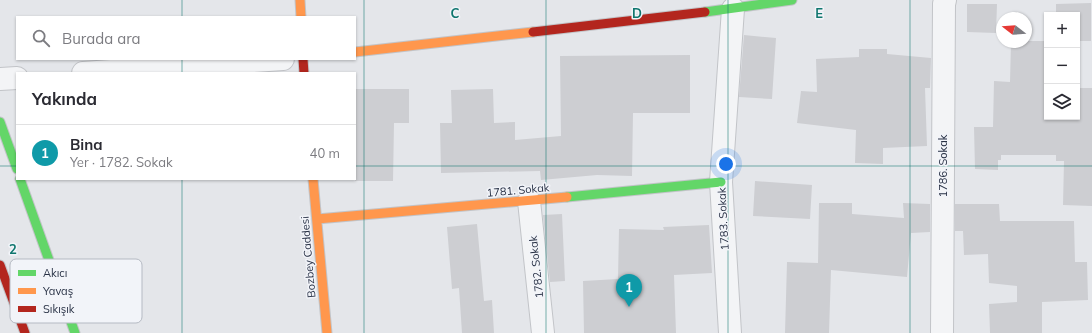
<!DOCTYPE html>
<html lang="tr">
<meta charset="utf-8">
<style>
:root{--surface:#fff;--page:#f7f7f7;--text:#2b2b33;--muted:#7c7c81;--line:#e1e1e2;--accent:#6a707f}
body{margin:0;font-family:Mulish,sans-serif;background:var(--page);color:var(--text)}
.controls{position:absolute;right:12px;top:12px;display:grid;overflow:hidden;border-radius:0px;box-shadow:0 1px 3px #0004}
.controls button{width:36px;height:36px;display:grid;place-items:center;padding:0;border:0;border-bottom:1px solid var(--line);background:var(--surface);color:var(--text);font:20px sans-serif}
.compass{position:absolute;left:996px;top:12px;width:36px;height:36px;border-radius:50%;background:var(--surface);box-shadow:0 1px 3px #0004;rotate:287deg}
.you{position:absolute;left:726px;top:164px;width:14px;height:14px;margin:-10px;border:3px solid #fff;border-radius:50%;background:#1a73e8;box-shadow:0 0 0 6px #1a73e833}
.badge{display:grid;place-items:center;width:26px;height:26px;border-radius:50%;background:var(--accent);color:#fff;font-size:13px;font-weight:700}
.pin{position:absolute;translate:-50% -33px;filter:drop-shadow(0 1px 2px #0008)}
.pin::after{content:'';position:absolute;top:21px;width:14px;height:12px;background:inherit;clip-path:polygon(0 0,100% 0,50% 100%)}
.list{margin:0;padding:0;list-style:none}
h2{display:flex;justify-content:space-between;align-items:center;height:52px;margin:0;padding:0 16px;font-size:17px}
h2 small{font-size:13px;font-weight:400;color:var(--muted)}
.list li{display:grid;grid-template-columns:26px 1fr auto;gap:12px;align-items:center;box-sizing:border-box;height:56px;padding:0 16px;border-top:1px solid var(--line)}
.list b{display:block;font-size:15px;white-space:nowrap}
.list p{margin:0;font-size:13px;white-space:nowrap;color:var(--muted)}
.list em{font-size:13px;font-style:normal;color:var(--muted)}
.icon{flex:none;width:22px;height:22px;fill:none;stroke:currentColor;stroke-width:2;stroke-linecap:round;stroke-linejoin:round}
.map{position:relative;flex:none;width:1092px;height:333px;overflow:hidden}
.search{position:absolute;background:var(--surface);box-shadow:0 1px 3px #0004;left:16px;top:16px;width:340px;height:44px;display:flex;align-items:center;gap:10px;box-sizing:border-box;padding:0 14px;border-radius:0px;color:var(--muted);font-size:15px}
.panel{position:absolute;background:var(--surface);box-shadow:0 1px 3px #0004;left:16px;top:72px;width:340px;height:108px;border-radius:0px}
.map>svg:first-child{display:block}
.building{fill:#cdced2}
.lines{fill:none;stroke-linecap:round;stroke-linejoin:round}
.street-casing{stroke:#c2c4c8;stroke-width:24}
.fast-casing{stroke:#c2c4c8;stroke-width:11}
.slow-casing{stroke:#c2c4c8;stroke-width:11}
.jam-casing{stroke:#c2c4c8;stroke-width:11}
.street{stroke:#f3f4f6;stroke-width:22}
.fast{stroke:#63d668;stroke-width:9}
.slow{stroke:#ff974d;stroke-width:9}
.jam{stroke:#b3261e;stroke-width:9}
.grid{fill:none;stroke:#0f766e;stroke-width:1;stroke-opacity:0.55}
.labels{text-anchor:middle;stroke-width:3;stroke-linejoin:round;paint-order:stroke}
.street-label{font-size:11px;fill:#283145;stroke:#f2f4f9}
.key{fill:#f2f4f9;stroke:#b5bac3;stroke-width:1}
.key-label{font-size:11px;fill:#283145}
.grid-label{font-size:13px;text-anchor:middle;font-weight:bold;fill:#0f766e;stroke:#f2f4f9;stroke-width:3;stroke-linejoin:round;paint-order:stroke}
</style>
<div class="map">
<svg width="1092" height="333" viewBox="0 0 1092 333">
<rect width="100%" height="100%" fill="#e4e6ea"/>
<!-- building -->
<path class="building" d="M1091,3V41H1077V15H1056V4Z
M967,4H997L996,33L967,32Z
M744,35L776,38L772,99L739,97Z
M1026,41H1047V117H1077V88H1092V206L1063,205L1064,161H1056V155H1001V160H998V170L975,169L974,127H993L994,81L1010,82L1011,42H1026Z
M859,49H887V54L931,58L930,88H925L927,146L883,148V164L855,163L856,130L797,123L801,91L817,92L816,59L859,57Z
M690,55V113H633L632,176L597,175L541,180L540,171L441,173L440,123H452L451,90L493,89L494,123L515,122V140L561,136L560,56Z
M355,89H409V123H394L393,181H355Z
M755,181L812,185L810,219L753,216Z
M819,203H852V214L904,218L903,203L930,204V232L911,233L907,277L831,270L829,333H785L787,262L818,263Z
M955,204H999L1000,221H1074L1075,262H1087L1088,300L1042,302V333H990L989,304L1017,302V286L989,283L988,254L964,255L963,231H955Z
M562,214L565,281L550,282L543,215Z
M477,224L484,301L492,300L494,333H462L459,288L452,289L447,227Z
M709,225L712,273L674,275L676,333H584L583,281L618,279L619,229L664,230L663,227Z"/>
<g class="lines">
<!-- street casing -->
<g class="street-casing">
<path id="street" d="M83,73L283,59
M0,79L17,78
M529,201L543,333
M730,333L721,182L733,9
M942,333L944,4L945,0"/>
</g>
<!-- fast casing -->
<g class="fast-casing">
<path id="fast" d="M705,12L792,0
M0,122L17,169
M20,179L75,333
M567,197L721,182"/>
</g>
<!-- slow casing -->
<g class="slow-casing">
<path id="slow" d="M300,0L301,17
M355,52L533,32
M313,179L327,333
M317,219L567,197"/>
</g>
<!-- jam casing -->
<g class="jam-casing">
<path id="jam" d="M533,32L705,12
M303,59L304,73
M0,265L25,333"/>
</g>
<!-- street -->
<use href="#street" class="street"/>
<!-- fast -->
<use href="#fast" class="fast"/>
<!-- slow -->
<use href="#slow" class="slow"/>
<!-- jam -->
<use href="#jam" class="jam"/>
</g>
<!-- grid -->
<path class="grid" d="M182,0V17M364,0V333M546,0V333M728,0V333M910,0V333M182,59V73M0,166H17M355,166H1092M182,179V333"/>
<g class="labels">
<!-- street labels -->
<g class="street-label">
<text transform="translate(943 166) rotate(-90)" y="4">1786. Sokak</text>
<text transform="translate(518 190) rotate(-5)" y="4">1781. Sokak</text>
<text transform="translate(723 219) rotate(-93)" y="4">1783. Sokak</text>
<text transform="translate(308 257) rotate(-95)" y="4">Bozbey Caddesi</text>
<text transform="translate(536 267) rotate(-96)" y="4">1782. Sokak</text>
</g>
</g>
<!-- legend -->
<rect x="10" y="259" width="132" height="64" rx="6" class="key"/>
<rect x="18" y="270" width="18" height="6" fill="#63d668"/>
<rect x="18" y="288" width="18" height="6" fill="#ff974d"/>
<rect x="18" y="306" width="18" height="6" fill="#b3261e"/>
<g class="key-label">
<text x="43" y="277">Akıcı</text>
<text x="43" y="295">Yavaş</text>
<text x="43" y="313">Sıkışık</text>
</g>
<g class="grid-label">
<text x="455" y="18">C</text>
<text x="637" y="18">D</text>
<text x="819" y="18">E</text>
<text x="13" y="254">2</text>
</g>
</svg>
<div class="controls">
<button>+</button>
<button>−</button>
<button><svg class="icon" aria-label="layers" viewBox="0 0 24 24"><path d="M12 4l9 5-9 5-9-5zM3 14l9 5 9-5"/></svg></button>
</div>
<svg class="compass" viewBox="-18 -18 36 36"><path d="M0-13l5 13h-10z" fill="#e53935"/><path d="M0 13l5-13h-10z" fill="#7c7c81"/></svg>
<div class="you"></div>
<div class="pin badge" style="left:629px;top:307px;background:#0f9aa8">1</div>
<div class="search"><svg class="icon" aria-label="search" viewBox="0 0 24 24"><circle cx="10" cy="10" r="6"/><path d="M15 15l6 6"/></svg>Burada ara</div>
<section class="panel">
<h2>Yakında<small></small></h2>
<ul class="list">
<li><span class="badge" style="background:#0f9aa8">1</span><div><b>Bina</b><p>Yer · 1782. Sokak</p></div><em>40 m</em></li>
</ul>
</section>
</div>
